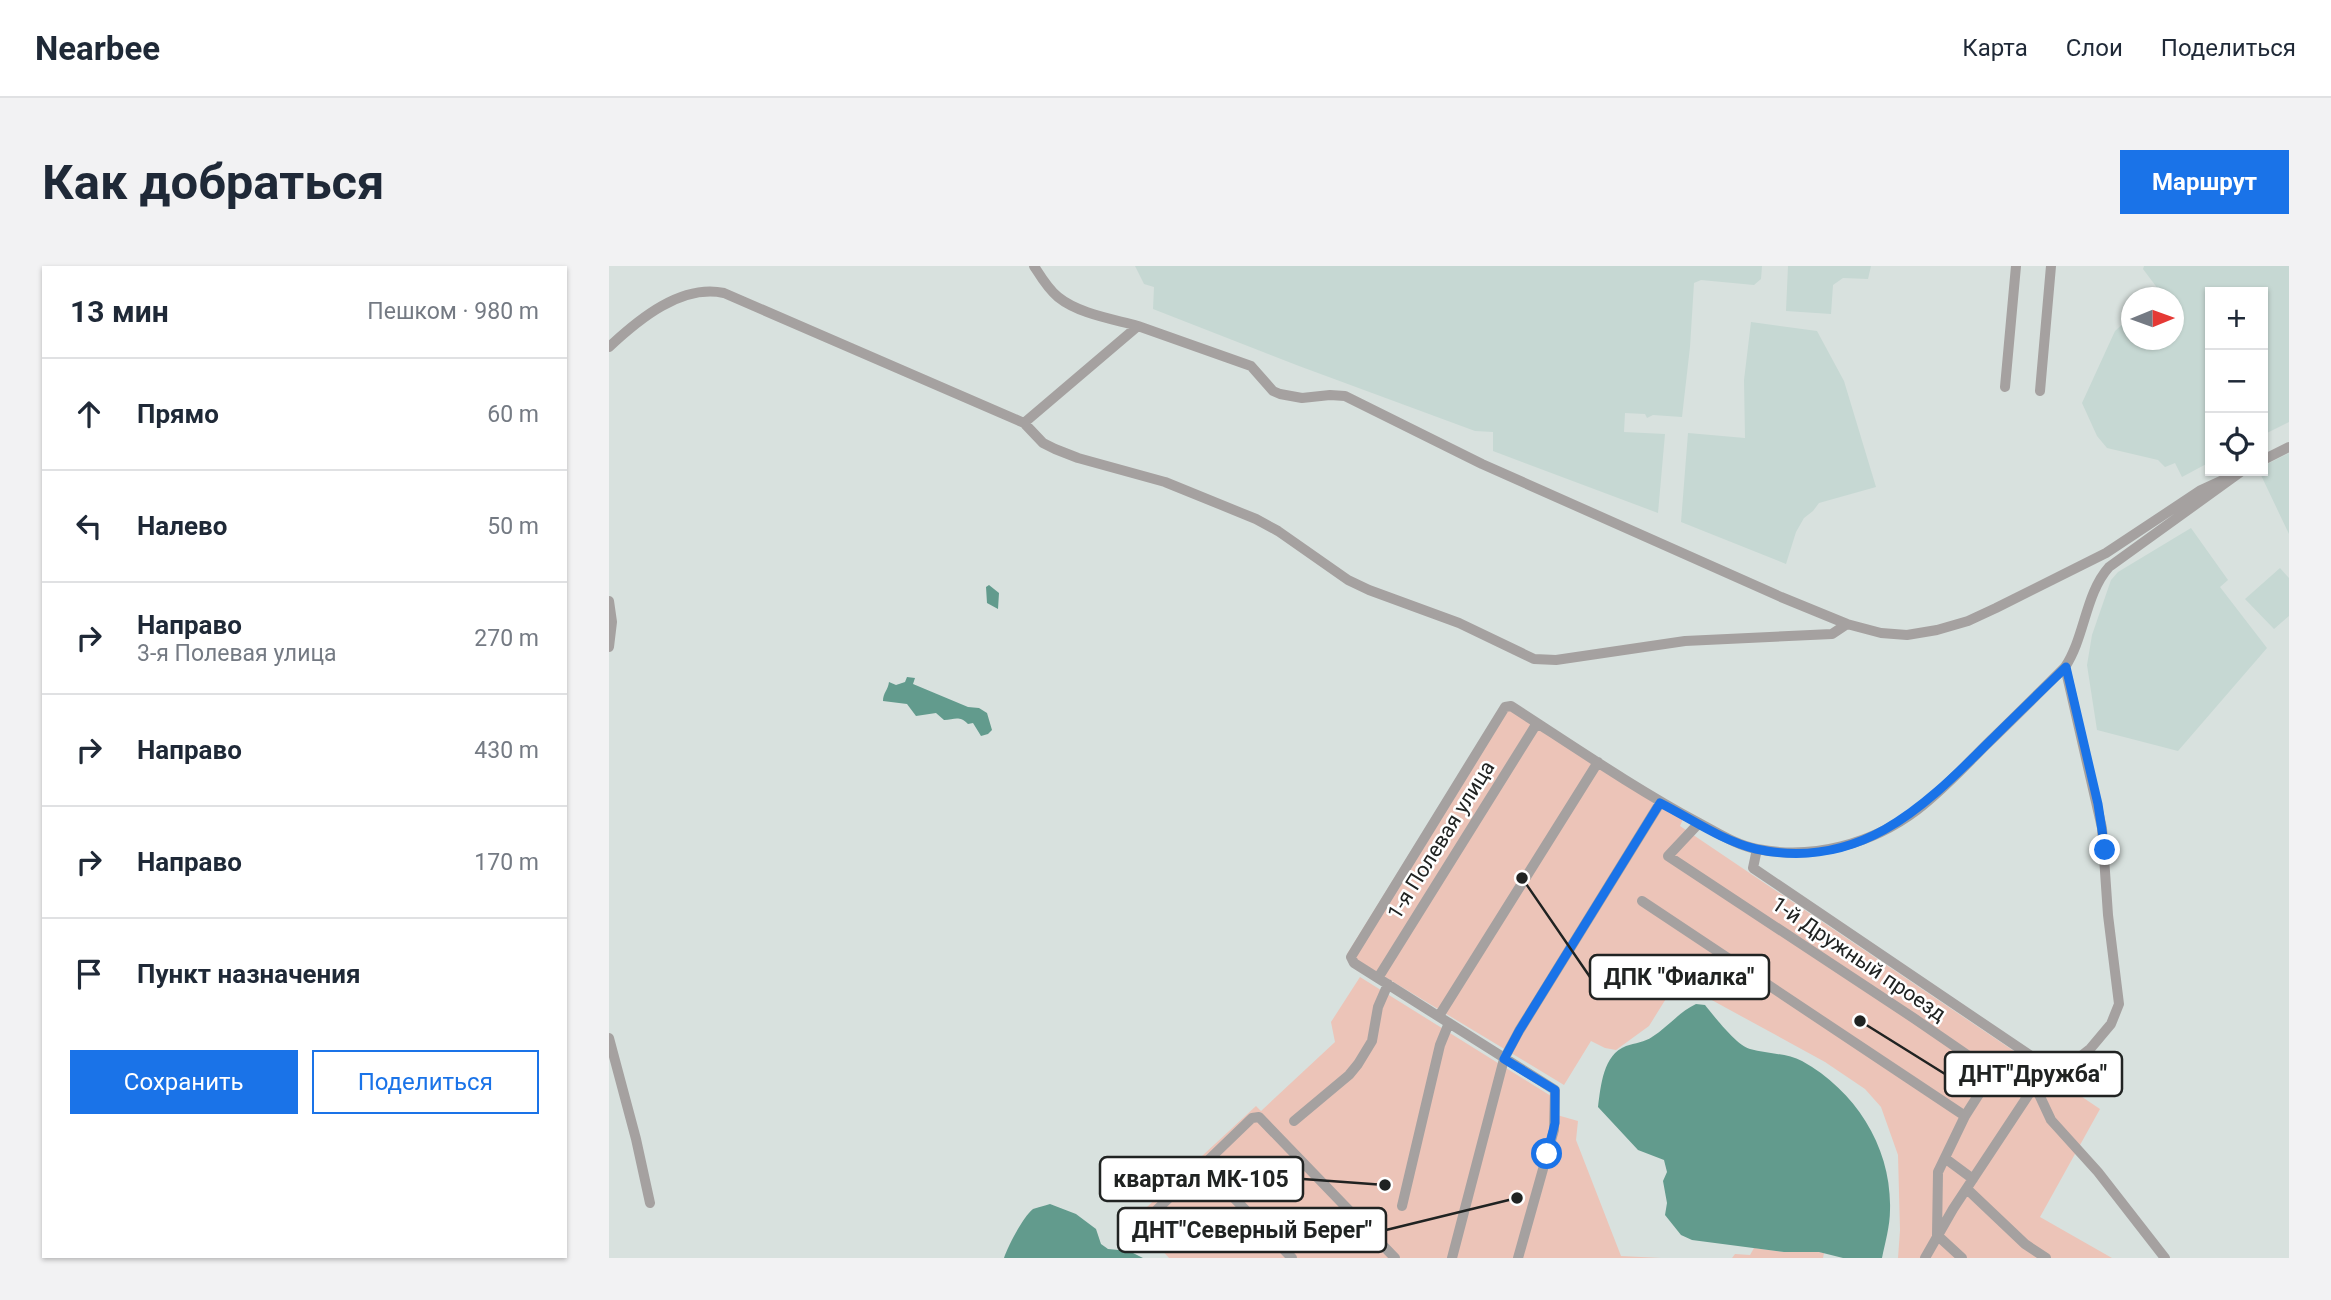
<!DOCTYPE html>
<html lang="ru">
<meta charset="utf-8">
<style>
:root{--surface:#fff;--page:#f2f2f3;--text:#1f2937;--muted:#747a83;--line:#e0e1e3;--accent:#1a73e8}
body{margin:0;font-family:Roboto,sans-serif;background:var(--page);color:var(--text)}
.controls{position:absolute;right:21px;top:21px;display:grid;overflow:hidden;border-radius:0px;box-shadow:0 2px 5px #0004}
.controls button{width:63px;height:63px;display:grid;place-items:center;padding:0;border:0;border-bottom:2px solid var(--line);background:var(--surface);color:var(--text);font:35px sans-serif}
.compass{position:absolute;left:1512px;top:21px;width:63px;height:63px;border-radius:50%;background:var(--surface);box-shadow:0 2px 5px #0004;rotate:89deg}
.stop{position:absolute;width:21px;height:21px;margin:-16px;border:5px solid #1a73e8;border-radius:50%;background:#fff}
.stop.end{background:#1a73e8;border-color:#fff;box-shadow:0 2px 7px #0008}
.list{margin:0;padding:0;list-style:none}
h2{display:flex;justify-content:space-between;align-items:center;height:91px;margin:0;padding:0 28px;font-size:30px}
h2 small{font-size:23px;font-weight:400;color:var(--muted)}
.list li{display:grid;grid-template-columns:46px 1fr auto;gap:21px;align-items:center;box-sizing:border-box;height:112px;padding:0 28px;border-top:2px solid var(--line)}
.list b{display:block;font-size:26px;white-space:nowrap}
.list p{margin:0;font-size:23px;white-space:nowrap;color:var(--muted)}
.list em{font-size:23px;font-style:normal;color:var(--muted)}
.actions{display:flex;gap:14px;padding:21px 28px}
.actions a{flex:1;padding:16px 0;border:2px solid var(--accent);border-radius:0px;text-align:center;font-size:24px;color:var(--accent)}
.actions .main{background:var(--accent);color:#fff}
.icon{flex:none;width:38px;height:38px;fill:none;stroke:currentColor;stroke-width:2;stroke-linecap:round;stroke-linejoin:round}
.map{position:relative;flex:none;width:1680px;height:992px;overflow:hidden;border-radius:0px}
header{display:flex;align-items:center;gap:42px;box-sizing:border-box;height:98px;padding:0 35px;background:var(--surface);border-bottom:2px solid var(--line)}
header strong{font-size:33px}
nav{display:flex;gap:38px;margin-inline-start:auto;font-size:24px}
.intro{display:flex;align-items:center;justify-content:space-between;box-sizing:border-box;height:168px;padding:0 42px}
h1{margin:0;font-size:49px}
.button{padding:18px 32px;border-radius:0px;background:var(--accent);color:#fff;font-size:24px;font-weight:700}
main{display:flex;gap:42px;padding:0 42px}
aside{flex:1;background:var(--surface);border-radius:0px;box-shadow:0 2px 5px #0004}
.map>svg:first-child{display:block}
.built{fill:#c6d8d3}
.green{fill:#ecc4b8}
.water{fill:#629b8d}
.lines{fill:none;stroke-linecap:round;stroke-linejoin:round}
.minor{stroke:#a5a1a0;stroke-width:10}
.route{stroke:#1a73e8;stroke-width:9}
.labels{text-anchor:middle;stroke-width:5;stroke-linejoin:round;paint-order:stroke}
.street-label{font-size:21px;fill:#202322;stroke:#fff}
.leader{fill:none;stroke:#202322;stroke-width:2.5}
.callout-dot{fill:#202322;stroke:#fff;stroke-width:2.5}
.callout{fill:#fff;stroke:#202322;stroke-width:2.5}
.callout-label{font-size:23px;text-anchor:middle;font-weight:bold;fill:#202322}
</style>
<header>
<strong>Nearbee</strong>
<nav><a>Карта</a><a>Слои</a><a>Поделиться</a></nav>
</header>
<div class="intro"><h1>Как добраться</h1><a class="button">Маршрут</a></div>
<main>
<aside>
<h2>13 мин<small>Пешком · 980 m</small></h2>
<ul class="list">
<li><svg class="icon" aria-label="ahead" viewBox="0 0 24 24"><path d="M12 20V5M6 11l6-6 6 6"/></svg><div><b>Прямо</b></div><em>60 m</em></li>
<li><svg class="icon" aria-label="left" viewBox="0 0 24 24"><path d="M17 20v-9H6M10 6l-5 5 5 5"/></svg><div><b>Налево</b></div><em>50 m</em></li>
<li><svg class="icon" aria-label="right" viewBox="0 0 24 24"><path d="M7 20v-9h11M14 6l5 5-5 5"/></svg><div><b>Направо</b><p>3-я Полевая улица</p></div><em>270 m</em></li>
<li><svg class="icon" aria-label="right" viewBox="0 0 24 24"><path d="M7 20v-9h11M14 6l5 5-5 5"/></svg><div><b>Направо</b></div><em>430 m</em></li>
<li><svg class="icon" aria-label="right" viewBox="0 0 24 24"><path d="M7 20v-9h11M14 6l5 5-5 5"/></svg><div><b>Направо</b></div><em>170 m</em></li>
<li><svg class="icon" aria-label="arrive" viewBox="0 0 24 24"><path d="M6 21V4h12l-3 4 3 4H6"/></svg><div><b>Пункт назначения</b></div></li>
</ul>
<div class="actions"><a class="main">Сохранить</a><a>Поделиться</a></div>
</aside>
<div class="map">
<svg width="1680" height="992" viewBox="0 0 1680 992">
<rect width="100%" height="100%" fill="#d8e1de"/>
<!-- built -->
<path class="built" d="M526,0H1153L1152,13L1145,19L1092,14L1085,17L1081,81L1073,151L1044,149L1038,152L1036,148L1016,147L1015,166L1056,168L1049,247L884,185V166L866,165L690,100L544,43L545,21L535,18Z
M1179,0H1262L1259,13L1234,12L1224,19L1222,48L1177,45Z
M1535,0H1680V156L1654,169V26H1601V196L1573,211L1566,197L1556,201L1549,194L1498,182L1488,170L1473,137L1506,65L1517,55L1522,52V74H1564V32L1555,31L1534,3Z
M1142,56L1208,65L1235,115L1267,221L1210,237L1204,245L1195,252L1187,266L1177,298L1072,256L1079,167L1136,172L1135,114Z
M1680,187V268L1650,205H1654V200Z
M1582,262L1619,314L1611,321L1658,382L1569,485L1488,464L1478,399L1483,369L1502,314L1509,306Z
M1671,302L1680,312V350L1665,363L1636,333Z"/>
<!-- green -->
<path class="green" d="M894,437L1074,553L1071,560L1491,843L1431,951L1503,992H1289L1291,964L1289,889L1272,841L1256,823L1216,796L1068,715L1040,760L1007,784L996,782L982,775L955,819L738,688Z
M751,711L942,830L941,847L969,855L967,874L1012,990L1052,992H560L525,953L647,840L652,845L726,776L722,756Z
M1145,982L1175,986H1210L1215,987L1214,992H1123L1126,988L1141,989Z"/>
<!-- water -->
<path class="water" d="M380,319L390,327L389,343L378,337L377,321Z
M298,411L306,412L304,418L359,441L370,442L378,447L383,464L379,468L372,470L364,457L359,458C350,449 345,454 335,454L327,447L307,450L298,438L274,435C274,427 279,424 280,416L287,419L296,416Z
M1087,738L1096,739C1105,750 1127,779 1141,783C1158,788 1178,787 1193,795C1247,825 1283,882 1281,944C1281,960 1276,977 1273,992H1234L1210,986H1175L1083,974L1072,969L1056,949L1058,937L1054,915L1058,906L1055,894L1029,884L989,841C992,819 994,789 1017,780C1026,777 1036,776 1043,771C1059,761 1070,746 1087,738Z
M441,938L467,948L487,963L492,978L499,983L520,985L534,992H395C399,980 414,951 424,943C429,941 436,940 441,938Z"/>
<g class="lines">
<!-- minor -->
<path class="minor" d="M425,0C432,11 439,23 449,31C470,48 504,53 529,60
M0,81C30,53 72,18 115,27L415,157L434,177L446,183L469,192L556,216L647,253L669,265L739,314L760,324L850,357L925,393L947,394L1076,375L1223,368L1238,358
M1396,121L1407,0
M1431,125L1442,0
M415,157L529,60L642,100L664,125L671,128L693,132L721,129L736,130L873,198L1172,331L1238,358L1272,367L1298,369L1328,364L1359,355L1387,342L1497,287L1592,224L1616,213
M1654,194L1680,181
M0,335L3,356L0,381
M1090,557L1059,590L1306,753L1418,830
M1148,583L1144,602L1422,790L1437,812
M1033,635L1356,850
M769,712L928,457
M830,750L989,496
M0,772L27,873L41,937
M1426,820L1442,854L1489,906L1556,992
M685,855L740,809L749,798L763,775L769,741L779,718
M1337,893L1364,913
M594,900L683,992
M1358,923L1416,978L1437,992
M793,940L831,779L840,757
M533,958L643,852L650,851L786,992
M843,992L895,793L910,765L1051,537
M909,992L945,864L946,824L745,697L742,691L896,441L902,440C964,480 1025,522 1090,557C1109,567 1127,579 1148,583C1204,594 1263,578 1308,544C1333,525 1355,501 1377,479C1404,453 1430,427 1456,401C1476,371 1476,328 1500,301L1633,205
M1316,992L1344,943L1422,825L1437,812L1467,794L1481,783L1502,758L1510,738L1499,649L1493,562L1456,401
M1353,992L1328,969L1329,906L1356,850L1384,806"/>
</g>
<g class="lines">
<!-- route -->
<path class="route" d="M938,888L946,857V824L895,793L910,765L1051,537C1081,552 1113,575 1147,583C1248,605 1312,544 1377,479C1403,453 1430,427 1457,401L1489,538L1496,584"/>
</g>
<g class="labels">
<!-- street labels -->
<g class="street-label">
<text transform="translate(832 574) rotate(-58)" y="7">1-я Полевая улица</text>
<text transform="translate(1250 693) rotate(34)" y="7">1-й Дружный проезд</text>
</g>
</g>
<!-- callouts -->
<path class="leader" d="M913 612L981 711M1251 755L1336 808M776 919L694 913M908 932L777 964"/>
<g class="callout-dot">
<circle cx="913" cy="612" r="7"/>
<circle cx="1251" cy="755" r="7"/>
<circle cx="776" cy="919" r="7"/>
<circle cx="908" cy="932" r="7"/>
</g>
<g class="callout">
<rect x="981" y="689" width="179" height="44" rx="7"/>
<rect x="1336" y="786" width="177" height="44" rx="7"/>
<rect x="491" y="891" width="203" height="44" rx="7"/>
<rect x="509" y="942" width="268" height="44" rx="7"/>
</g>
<g class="callout-label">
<text x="1070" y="719">ДПК "Фиалка"</text>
<text x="1424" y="816">ДНТ"Дружба"</text>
<text x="592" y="921">квартал МК-105</text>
<text x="643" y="972">ДНТ"Северный Берег"</text>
</g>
</svg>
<div class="controls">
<button>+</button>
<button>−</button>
<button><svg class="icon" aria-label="locate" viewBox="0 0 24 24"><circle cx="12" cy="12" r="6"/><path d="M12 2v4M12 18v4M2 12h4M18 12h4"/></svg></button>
</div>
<svg class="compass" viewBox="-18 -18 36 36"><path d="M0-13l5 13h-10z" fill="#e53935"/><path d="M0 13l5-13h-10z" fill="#747a83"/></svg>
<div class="stop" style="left:938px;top:888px"></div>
<div class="stop end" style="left:1496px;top:584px"></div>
</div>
</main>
